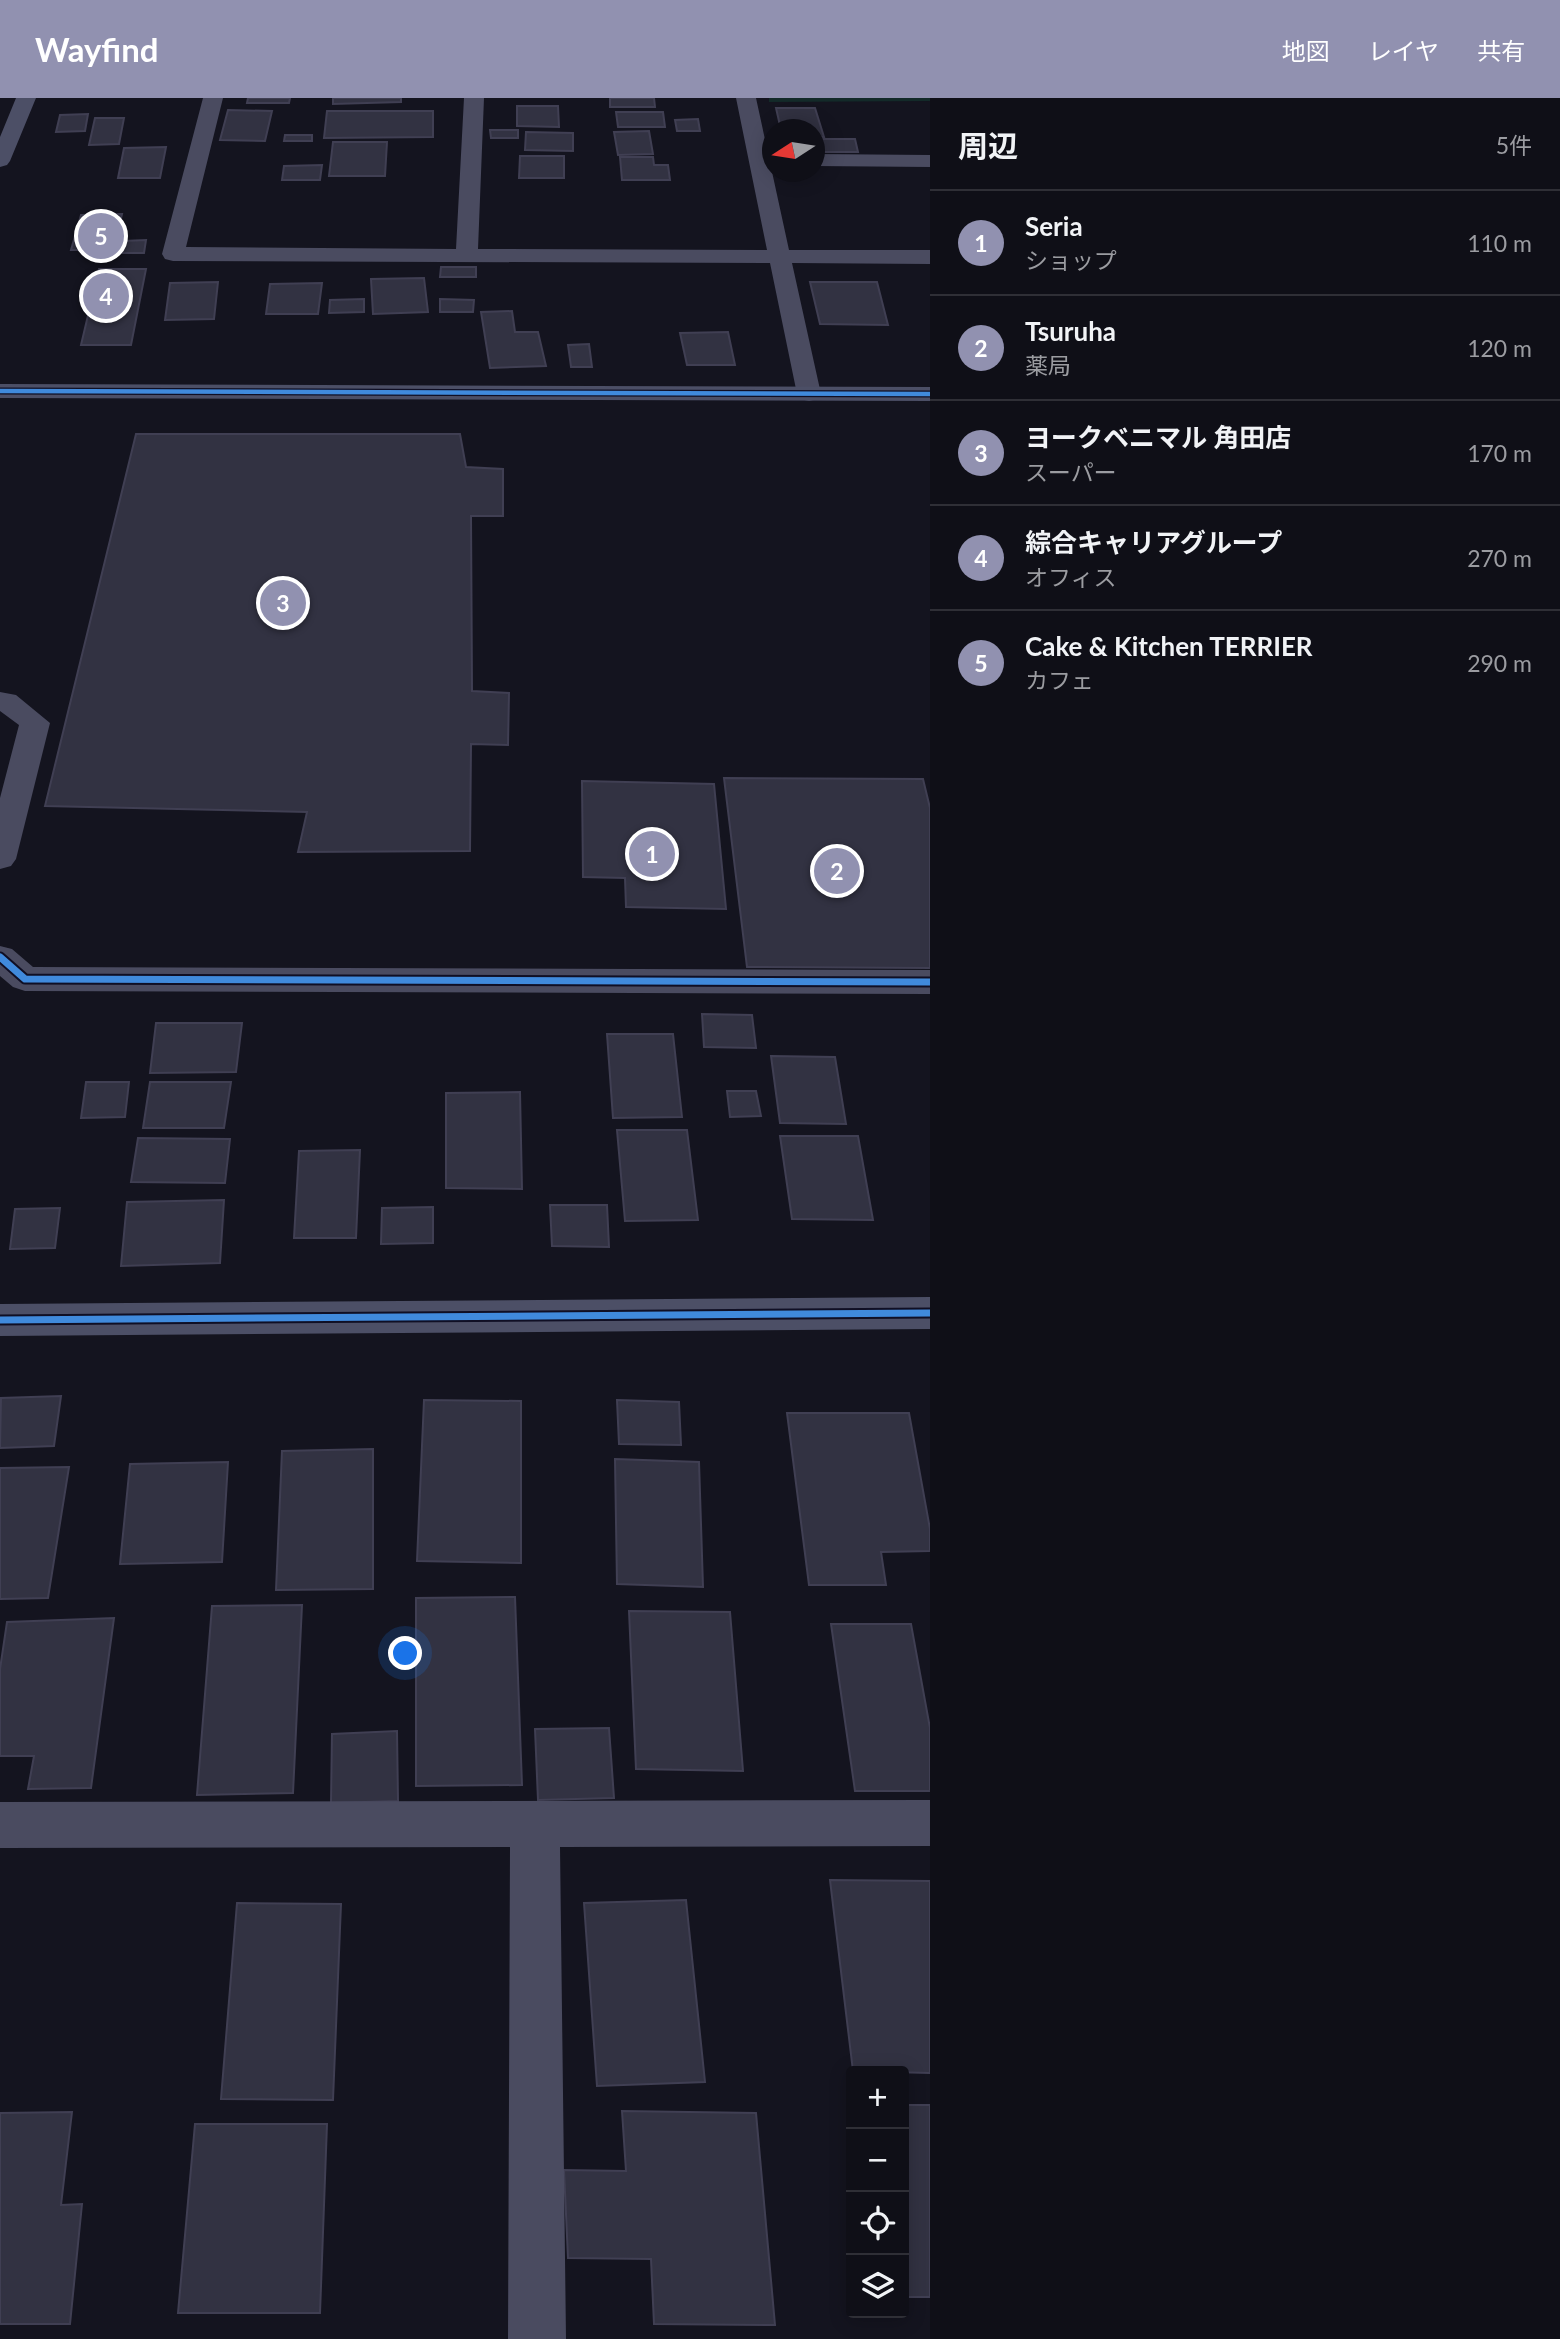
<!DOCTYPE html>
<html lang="ja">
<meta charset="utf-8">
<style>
:root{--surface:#0f0f17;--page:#181820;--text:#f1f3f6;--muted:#9b9ca1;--line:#2f2f36;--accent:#9191b0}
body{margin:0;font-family:Lato,"Noto Sans JP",sans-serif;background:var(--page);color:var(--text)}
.controls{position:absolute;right:21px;bottom:21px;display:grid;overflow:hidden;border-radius:7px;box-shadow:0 4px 18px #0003}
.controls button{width:63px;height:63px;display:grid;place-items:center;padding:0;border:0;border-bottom:2px solid var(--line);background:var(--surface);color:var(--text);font:35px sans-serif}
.compass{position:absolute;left:762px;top:21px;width:63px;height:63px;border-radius:50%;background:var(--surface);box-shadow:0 4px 18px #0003;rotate:258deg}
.you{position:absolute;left:406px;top:1556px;width:24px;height:24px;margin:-18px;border:5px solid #fff;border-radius:50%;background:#1a73e8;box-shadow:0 0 0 10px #1a73e833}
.badge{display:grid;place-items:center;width:46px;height:46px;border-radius:50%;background:var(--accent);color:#fff;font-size:23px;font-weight:700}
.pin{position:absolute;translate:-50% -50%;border:4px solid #fff;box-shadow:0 2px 7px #0006}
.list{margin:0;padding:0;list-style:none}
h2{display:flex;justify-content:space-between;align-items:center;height:91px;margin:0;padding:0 28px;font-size:30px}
h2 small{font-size:23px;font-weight:400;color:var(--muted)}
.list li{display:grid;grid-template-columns:46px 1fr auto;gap:21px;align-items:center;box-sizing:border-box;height:105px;padding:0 28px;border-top:2px solid var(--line)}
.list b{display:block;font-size:26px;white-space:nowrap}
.list p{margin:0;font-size:23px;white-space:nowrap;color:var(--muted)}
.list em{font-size:23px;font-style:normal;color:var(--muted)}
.icon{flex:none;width:38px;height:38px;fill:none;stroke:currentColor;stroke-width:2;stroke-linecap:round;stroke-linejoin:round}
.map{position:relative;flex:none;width:930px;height:2241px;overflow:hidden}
header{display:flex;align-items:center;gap:42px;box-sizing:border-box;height:98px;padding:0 35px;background:var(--accent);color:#fff}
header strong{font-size:33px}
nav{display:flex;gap:38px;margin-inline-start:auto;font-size:24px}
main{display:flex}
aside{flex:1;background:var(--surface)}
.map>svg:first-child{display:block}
.green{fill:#132a29}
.building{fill:#323242;stroke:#403f53;stroke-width:2}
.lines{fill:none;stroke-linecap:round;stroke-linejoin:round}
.street{fill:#4a4b60;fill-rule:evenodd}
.secondary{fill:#4c4f66;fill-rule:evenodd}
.cycleway-far1-casing{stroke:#100f24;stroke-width:7}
.cycleway-casing{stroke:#100f24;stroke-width:11}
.cycleway-far1{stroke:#408adc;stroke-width:4.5}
.cycleway{stroke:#408adc;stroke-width:7}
</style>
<header>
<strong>Wayfind</strong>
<nav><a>地図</a><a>レイヤ</a><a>共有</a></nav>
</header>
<main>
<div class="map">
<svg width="930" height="2241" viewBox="0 0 930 2241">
<rect width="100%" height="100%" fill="#14141f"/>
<!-- green -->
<path class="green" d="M769,0H930V3L769,4Z"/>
<!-- building -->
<path class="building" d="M248,0H290L289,5H247Z
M333,0H401V4L333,6Z
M610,0H654L655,9H610Z
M517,8H558L559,29L517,28Z
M776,10H815L824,39H814V32H781Z
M228,12L272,13L265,43L220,42Z
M327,13H433V39L324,40Z
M616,14H663L665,29H618Z
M88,16L85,33L56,34L60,17Z
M95,20H124L119,46L89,47Z
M698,21L700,33H677L675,22Z
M490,32H518V40H491Z
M649,33L653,56L618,57L614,34Z
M526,34L573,35V53L525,52Z
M285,37H312V43H284Z
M814,41H855L858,54H814Z
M333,44H387L385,78H329Z
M166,49L160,80H118L124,50Z
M520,58H564V80H519Z
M620,59H653L654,67H668L670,82H622Z
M322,67L320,82H282L284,68Z
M122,116L114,152H71L81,117Z
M146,142L144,155H121L123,143Z
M441,169H476V179H440Z
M99,171H146L131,247H81Z
M424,180L428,214L373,216L371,181Z
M218,184L214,221L165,222L170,185Z
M810,184H877L888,227L820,226Z
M322,185L318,216H266L270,186Z
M364,201V214L329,215L330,202Z
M440,201L474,202L473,214H440Z
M512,213L515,234H538L546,268L490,270L481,214Z
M728,234L735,267H687L680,235Z
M589,246L592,269H571L568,247Z
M136,336H460L466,369L503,371V418H471L472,593L509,595L508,647L471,646L470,753L298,754L307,714L45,708Z
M724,680L923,681L930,710V870L747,869Z
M582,683L714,686L726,811L626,809L625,780L583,779Z
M702,916L752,917L756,950L704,949Z
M156,925H242L236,974L150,975Z
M607,936H673L682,1019L613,1020Z
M771,958L835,959L846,1026L780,1025Z
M86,984H129L125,1019L81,1020Z
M150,984H231L224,1030H143Z
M727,993H756L761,1018L730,1019Z
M520,994L522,1091L446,1090V995Z
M617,1032H687L698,1122L625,1123Z
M780,1038H858L873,1122L792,1121Z
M138,1040L230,1041L225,1085L131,1084Z
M360,1052L356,1140H294L299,1053Z
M224,1102L220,1165L121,1168L127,1104Z
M550,1107H607L609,1149L552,1148Z
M433,1109V1145L381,1146L382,1110Z
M60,1110L55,1150L10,1151L15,1111Z
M61,1298L54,1348L0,1350L1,1300Z
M424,1302L521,1303V1465L417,1463Z
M617,1302L679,1304L681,1347L619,1346Z
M787,1315H909L930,1431V1453L881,1454L886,1487H809Z
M373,1351V1491L276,1492L282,1353Z
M615,1361L699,1364L703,1489L617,1486Z
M228,1364L222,1464L120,1466L130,1366Z
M69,1369L48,1500L0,1501V1370Z
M515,1499L522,1687L416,1688V1500Z
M302,1507L293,1695L197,1697L212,1508Z
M629,1513L730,1514L743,1673L636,1671Z
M114,1520L91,1690L28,1691L34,1658H0V1571L7,1524Z
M831,1526H911L930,1630V1693H855Z
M609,1630L614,1700L538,1702L535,1631Z
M397,1633L398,1703L331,1705L332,1636Z
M830,1782L930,1783V1975L853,1973Z
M686,1802L705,1984L597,1988L584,1805Z
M237,1805L341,1806L333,2002L221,2001Z
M904,2007H930V2199H904Z
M622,2013L756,2015L775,2227L654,2226L651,2161L568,2160L564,2072L626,2073Z
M72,2014L61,2107L82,2106L70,2226H0V2015Z
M195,2026H327L320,2215H178Z"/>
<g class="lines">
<!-- street -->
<path class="street" d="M203,0H223L186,149L456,151L464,0H484L478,151L767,152L736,0H756L789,152H930V166L792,165L821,296L818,301L809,303L800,301L797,296L770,165L173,163L165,161L162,156Z
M814,56L930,57V69L814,68Z
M0,594L16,597L50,625L16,761L11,768L0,771V700L19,627L0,613Z
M0,848L12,851L33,869L930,872V896L25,893L13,889L0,878Z
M930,1702V1748L560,1749L566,2241H508L510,1749L0,1750V1704Z"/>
<!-- secondary -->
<path class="secondary" d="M16,0H36L10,63L7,67L0,69V39Z
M0,286L930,289V303L0,300Z
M930,1199V1231L0,1238V1206Z"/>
<!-- cycleway-far1 casing -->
<g class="cycleway-far1-casing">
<path id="cycleway-far1" d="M0,293L930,296"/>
</g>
<!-- cycleway casing -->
<g class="cycleway-casing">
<path id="cycleway" d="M0,859L25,881L930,884
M0,1222L930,1215"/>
</g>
<!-- cycleway-far1 -->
<use href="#cycleway-far1" class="cycleway-far1"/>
<!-- cycleway -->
<use href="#cycleway" class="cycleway"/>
</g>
</svg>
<div class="controls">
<button>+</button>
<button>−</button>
<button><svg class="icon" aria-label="locate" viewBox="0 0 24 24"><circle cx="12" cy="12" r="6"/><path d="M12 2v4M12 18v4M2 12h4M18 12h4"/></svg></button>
<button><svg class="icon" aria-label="layers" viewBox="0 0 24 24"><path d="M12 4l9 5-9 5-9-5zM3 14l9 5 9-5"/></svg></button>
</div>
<svg class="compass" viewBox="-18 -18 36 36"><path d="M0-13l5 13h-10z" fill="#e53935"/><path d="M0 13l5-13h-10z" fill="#9b9ca1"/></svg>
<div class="you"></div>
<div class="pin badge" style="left:652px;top:756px">1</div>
<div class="pin badge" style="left:837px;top:773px">2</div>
<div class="pin badge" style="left:283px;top:505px">3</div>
<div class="pin badge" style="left:106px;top:198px">4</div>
<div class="pin badge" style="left:101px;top:138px">5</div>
</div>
<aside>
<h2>周辺<small>5件</small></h2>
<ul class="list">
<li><span class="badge">1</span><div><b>Seria</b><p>ショップ</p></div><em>110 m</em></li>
<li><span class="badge">2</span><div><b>Tsuruha</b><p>薬局</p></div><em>120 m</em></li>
<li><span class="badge">3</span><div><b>ヨークベニマル 角田店</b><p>スーパー</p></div><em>170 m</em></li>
<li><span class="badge">4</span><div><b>綜合キャリアグループ</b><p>オフィス</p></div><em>270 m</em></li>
<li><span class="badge">5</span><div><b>Cake &amp; Kitchen TERRIER</b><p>カフェ</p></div><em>290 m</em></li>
</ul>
</aside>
</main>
